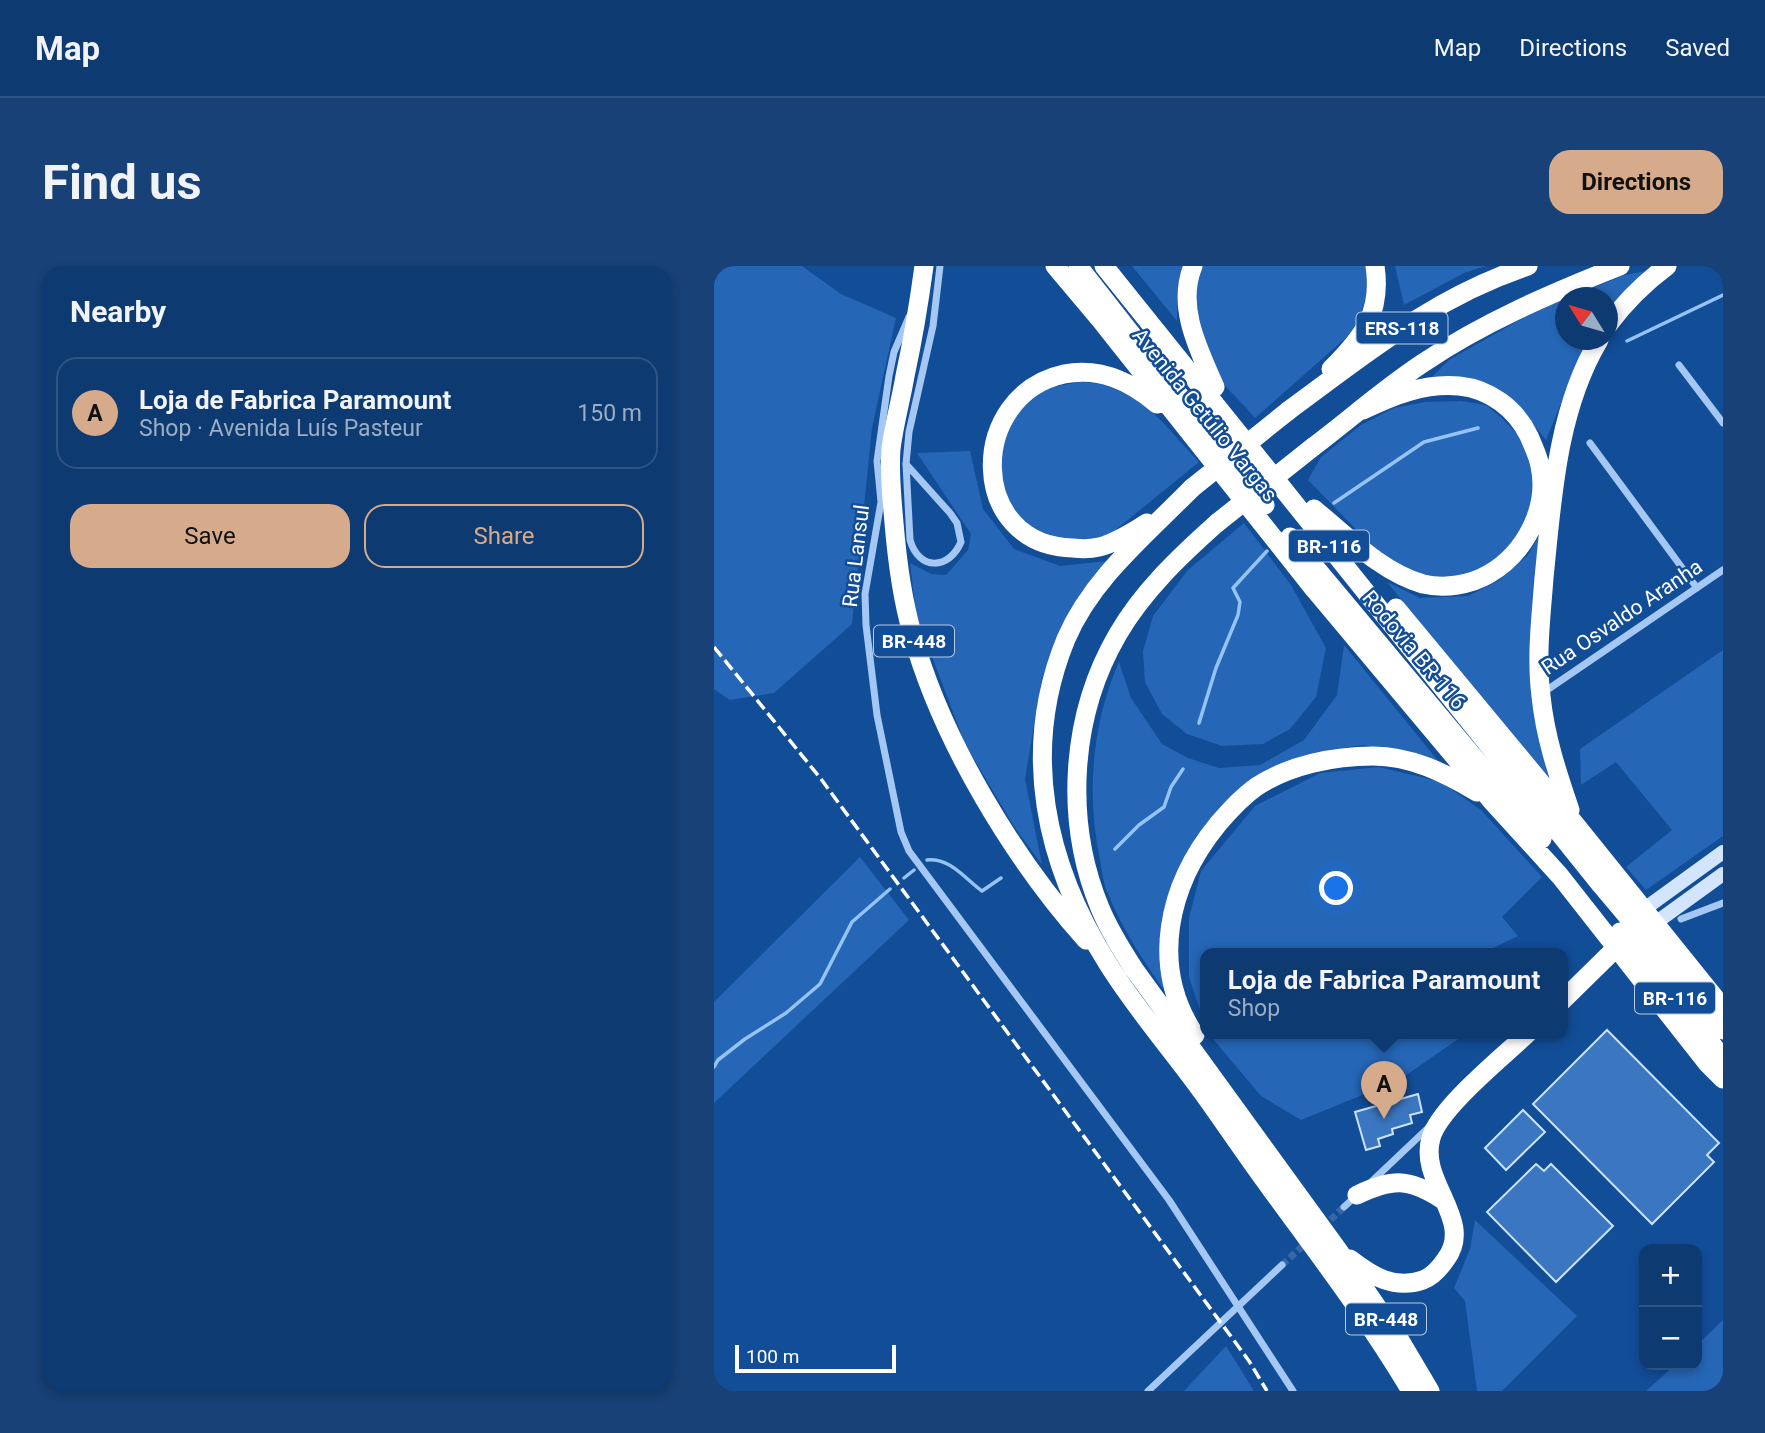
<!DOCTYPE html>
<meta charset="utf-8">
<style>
:root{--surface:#0e3a72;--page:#174177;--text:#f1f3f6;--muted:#9badc4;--line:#2e5484;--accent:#d6ab8b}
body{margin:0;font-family:Roboto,sans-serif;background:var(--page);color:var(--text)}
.controls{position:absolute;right:21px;bottom:21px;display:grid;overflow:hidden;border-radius:14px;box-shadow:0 4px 10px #0003}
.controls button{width:63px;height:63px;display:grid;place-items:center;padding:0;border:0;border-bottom:2px solid var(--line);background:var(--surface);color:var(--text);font:35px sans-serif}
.compass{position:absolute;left:841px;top:21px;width:63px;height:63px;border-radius:50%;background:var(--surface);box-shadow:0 4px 10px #0003;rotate:307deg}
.scale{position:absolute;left:21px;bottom:18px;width:161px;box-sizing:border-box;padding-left:7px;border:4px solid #fff;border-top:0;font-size:19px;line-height:24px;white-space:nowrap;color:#fff;-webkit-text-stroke:5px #124d98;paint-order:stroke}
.you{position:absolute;left:623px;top:623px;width:24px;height:24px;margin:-18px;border:5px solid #fff;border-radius:50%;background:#1a73e8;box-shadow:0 0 0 10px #1a73e833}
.badge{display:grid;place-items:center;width:46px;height:46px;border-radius:50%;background:var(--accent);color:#111;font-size:23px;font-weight:700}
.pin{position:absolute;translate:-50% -58px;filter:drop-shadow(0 2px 4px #0008)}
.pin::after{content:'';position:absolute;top:37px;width:24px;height:21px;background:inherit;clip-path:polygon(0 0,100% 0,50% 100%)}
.popup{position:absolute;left:486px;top:682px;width:368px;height:91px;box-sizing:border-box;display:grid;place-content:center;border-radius:14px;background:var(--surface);filter:drop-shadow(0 2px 5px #0005);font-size:23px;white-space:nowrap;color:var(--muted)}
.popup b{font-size:26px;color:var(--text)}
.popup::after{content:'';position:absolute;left:50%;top:100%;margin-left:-14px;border:14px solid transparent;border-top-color:var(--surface)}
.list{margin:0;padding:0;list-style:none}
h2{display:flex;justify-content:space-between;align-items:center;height:91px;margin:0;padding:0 28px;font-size:30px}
h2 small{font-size:23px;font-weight:400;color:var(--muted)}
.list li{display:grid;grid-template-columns:46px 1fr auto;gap:21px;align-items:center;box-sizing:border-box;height:112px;margin:0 14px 14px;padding:0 14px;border:2px solid var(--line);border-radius:21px}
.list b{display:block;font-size:26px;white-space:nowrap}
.list p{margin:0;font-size:23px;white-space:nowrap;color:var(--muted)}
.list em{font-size:23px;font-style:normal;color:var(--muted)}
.actions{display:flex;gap:14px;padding:21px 28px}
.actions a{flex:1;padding:16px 0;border:2px solid var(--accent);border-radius:21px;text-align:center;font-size:24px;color:var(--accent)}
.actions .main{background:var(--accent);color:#111}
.map{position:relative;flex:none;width:1009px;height:1125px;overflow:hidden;border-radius:21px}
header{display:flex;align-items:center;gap:42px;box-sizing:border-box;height:98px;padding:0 35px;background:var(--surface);border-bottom:2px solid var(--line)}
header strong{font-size:33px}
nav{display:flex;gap:38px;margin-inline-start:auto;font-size:24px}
.intro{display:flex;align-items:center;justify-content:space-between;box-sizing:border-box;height:168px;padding:0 42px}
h1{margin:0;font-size:49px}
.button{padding:18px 32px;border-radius:21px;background:var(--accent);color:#111;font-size:24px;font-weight:700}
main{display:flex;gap:42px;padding:0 42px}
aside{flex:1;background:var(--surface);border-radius:21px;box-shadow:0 4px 10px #0003}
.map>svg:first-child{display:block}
.green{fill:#2566b6}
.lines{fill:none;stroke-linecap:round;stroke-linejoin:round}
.stream{stroke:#96c3f6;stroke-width:3.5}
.building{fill:#3b76c0;stroke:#cce2fd;stroke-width:2}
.street-tunnel{stroke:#3668a7;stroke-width:7;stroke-dasharray:7 3.5;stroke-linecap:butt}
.street{stroke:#a4c8f3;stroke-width:7}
.secondary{stroke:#d3e5fd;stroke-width:14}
.highway{stroke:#fff;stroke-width:19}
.rail{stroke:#fff;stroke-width:3.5;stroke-dasharray:12 5;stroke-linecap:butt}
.highway-bridge{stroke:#fff;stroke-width:19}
.labels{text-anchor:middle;stroke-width:5;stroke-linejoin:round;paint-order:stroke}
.shield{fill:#124d98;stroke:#b8cae0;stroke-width:2}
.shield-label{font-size:19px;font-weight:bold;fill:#fff}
.street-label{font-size:21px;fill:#fff;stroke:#124d98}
</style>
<header>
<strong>Map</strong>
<nav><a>Map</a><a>Directions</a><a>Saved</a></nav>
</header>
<div class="intro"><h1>Find us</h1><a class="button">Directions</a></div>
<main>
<aside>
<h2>Nearby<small></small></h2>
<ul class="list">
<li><span class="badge">A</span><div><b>Loja de Fabrica Paramount</b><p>Shop · Avenida Luís Pasteur</p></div><em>150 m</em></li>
</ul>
<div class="actions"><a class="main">Save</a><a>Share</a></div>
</aside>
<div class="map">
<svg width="1009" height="1125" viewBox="0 0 1009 1125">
<rect width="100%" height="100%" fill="#124d98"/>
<!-- green -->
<path class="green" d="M0,0H88L127,28L182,52L158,162L138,358L60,427L16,434L0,423Z
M418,0H471L464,19L463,55Z
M489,0H652C655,28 650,47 634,70L541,152C529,137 507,118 498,102C482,71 476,33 489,0Z
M681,0H772L750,7L690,39Z
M938,4L894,47V32H855L910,9Z
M851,33L852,74H875L870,81L832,174L814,152L716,113L735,94L821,45Z
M366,116C374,117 384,117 393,119C432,130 458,168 485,196L399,266L378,275L349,278L308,258L282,212L290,164L320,129L338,121Z
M747,135L772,139L788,152L805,170L817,195L820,223L814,251L803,273L785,294L754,309L731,313L706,310L666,288L594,214L607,191L647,159L680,142L711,136Z
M256,185L269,243L300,283L346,300L393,295L367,326L328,412L311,513L328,599L301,562L251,478L202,348L196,297L217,308L232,309L254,284L257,268L203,187Z
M530,257L577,319L612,382L602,431L576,463L549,478L508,480L473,468L448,448L431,416L429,385L439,350L474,304Z
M827,266L820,446L835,514L673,316L706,332L754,330L784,315L814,289Z
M630,379L725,496L649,479L602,486L550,508L506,540L470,594L450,643V711L455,731C432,699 407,662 393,625C389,616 388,604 386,594C372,528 378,457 405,396L417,432L448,478L474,492L505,502L546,499L590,474L623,429Z
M1009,384V570L932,624L912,601L958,564L902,496L867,519L866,483Z
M665,501L727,516L767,544L828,611L788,651L804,670L769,687H491V760L475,711V652L487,605L541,540L606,507Z
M146,591L195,654L0,837V736Z
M494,767H753L685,814L587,854L547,830Z
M761,954L863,1050L788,1125H763L751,1035L740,1022L756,983Z
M1009,1054V1125H932L961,1099H983V1079Z
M512,1080L540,1125H470Z"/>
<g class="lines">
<!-- stream -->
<path class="stream" d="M913,75L1009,29
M620,237L710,176L764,162
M485,457L502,402L524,349L526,336L519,322L553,285
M401,583L425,559L450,541L457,521L469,503
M213,594C237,592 250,612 268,625L287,612
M190,612L200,604
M0,801L4,794L31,773L72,747L106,718L138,656L176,623"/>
</g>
<!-- building -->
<path class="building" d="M893,764L1005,877L993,889L1000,896L938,958L819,838Z
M704,828L708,846L696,849L698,857L678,863L679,868L664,873L666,880L652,884L641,846Z
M809,844L831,866L792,904L771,882Z
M822,898L830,905L837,898L899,960L842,1016L773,946Z"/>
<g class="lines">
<!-- street-tunnel -->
<path class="street-tunnel" d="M609,961L630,941
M568,999L593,976"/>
<!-- street -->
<path class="street" d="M195,51L180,86L175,110L163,195L167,236L151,328L152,359L163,449L187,566L195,585L455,934L579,1125
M965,99L1009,157
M876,177L983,322
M192,198L236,247L243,257L247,276C235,304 205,305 196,274L192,198L195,166L219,60L226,0
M830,426L1009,304
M967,653L1009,637
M656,917L714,862
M630,941L643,929
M434,1125L568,999"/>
<!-- secondary -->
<path class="secondary" d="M929,644L1009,586
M940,658L1009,608"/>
<!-- highway -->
<path class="highway" d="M210,0C205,37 199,73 191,110C187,134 180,158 177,183C175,207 178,233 180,257C183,293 188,332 198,367C227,473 299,592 372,674
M341,0L389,57L600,323L776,533L846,610L993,797L1009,813
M364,0L551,239
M390,0L887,619L1009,764
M479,0C462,41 485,84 501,121
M894,59C911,36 930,17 953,0
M617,103C649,71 668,47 661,0
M574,145C652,88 720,31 814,0
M599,181C636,153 671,122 709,97C770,56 838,27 906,0
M478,222C433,268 378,312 352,373C306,485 331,598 394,698C422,743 458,784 489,827C512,859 534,892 557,923C605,989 655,1054 697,1125
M600,243C633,270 667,306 709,318C731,323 756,319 775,308C811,287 835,242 826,200C824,189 819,180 815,170C802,143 776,123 745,120C710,117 680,129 649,144
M433,257C418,266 402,277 385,281C377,283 367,283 359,282C253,280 253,129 350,108C386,101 416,115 443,138
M503,257C466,290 429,325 404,368C356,450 350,555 386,642C395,664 407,683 420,703L624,984L687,1076L716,1125
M576,271L828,573
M682,342L861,558L1001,732L1009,746
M856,544C843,506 831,470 827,430C822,390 827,352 830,312C838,233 843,144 885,74
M906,666L1009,792
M848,735L903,681
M481,769C435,700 454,619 504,558C515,545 528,531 542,521C575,499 620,490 659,490C697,490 731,507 763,526
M643,929C679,912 695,912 729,934
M636,993C658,1010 680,1024 709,1014C719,1010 726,1002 732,993C761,954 704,916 717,872C725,842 790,790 814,767"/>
<!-- rail -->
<path class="rail" d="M0,381L107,513L535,1095L553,1125"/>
<!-- highway-bridge -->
<path class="highway-bridge" d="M478,222L574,145
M503,257L599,181"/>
</g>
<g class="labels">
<!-- shield labels -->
<g class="shield">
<rect x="642.5" y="46.5" width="91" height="31" rx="5"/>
<rect x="575" y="264.5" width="80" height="31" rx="5"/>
<rect x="160" y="359.5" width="80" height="31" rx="5"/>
<rect x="921" y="716.5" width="80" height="31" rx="5"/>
<rect x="632" y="1037.5" width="80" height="31" rx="5"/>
</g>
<g class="shield-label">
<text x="688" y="69">ERS-118</text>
<text x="615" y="287">BR-116</text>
<text x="200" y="382">BR-448</text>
<text x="961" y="739">BR-116</text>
<text x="672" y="1060">BR-448</text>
</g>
<!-- street labels -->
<g class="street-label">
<text transform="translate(491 149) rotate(51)" y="7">Avenida Getúlio Vargas</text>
<text transform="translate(142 290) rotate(-83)" y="7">Rua Lansul</text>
<text transform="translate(908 351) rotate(-34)" y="7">Rua Osvaldo Aranha</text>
<text transform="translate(700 384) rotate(50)" y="7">Rodovia BR-116</text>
</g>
</g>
</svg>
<div class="controls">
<button>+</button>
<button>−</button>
</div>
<svg class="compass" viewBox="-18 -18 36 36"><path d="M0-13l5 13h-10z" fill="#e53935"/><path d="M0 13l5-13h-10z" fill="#9badc4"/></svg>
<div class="scale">100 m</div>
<div class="you"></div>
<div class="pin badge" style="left:670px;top:853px">A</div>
<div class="popup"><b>Loja de Fabrica Paramount</b>Shop</div>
</div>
</main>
